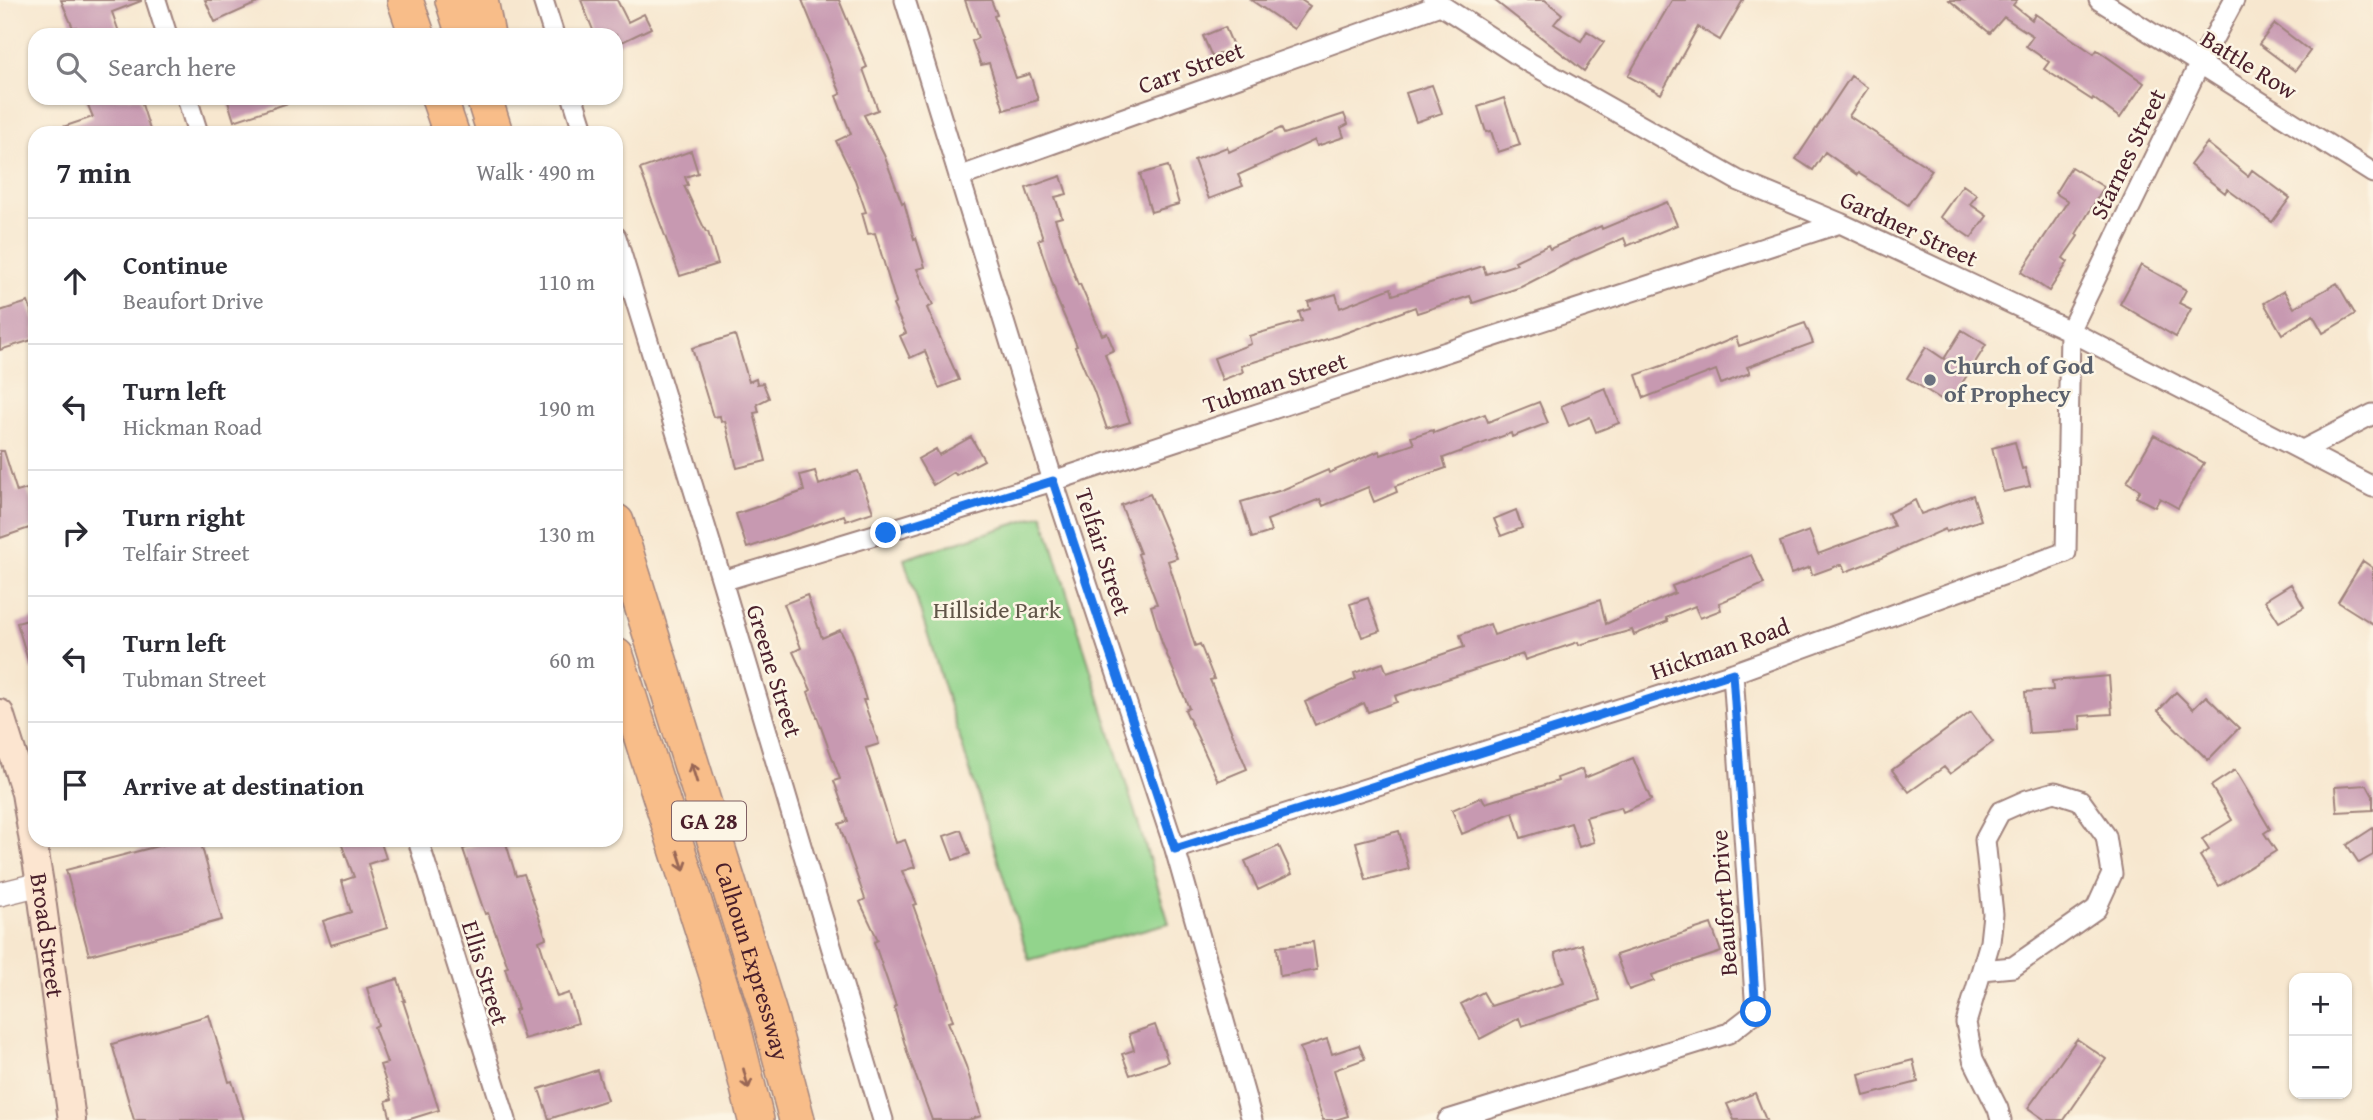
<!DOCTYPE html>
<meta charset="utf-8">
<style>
:root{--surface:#fff;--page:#f2f2f3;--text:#2b2b33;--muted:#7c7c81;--line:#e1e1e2}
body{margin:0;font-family:"Gentium Book Plus",serif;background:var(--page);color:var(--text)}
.controls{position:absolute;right:21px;bottom:21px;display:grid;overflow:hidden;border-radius:14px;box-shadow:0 2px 5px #0004}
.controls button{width:63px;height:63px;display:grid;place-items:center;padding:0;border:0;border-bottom:2px solid var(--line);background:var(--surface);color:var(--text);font:35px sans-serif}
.stop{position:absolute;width:21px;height:21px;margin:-16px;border:5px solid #1a73e8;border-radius:50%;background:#fff}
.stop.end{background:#1a73e8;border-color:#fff;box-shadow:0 2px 7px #0008}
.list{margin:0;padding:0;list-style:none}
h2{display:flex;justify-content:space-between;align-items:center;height:91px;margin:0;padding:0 28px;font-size:30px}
h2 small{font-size:23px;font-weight:400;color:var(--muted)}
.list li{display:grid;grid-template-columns:46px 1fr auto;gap:21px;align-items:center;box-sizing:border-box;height:126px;padding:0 28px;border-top:2px solid var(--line)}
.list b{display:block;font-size:26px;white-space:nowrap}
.list p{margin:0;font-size:23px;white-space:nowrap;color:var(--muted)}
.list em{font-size:23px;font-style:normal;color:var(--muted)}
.icon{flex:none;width:38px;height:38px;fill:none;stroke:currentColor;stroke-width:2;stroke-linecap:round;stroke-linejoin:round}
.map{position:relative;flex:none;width:2373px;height:1120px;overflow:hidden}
.search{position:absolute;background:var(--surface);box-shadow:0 2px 5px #0004;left:28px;top:28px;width:595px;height:77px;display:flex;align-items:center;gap:18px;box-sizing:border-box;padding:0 24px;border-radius:21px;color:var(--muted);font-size:26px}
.panel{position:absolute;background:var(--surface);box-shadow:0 2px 5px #0004;left:28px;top:126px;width:595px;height:721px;border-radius:21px}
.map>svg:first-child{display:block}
.green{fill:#92d48c;stroke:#6e7a5c;stroke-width:2}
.building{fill:#c799b1}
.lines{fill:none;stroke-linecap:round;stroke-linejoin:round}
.minor-casing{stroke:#a0837d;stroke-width:23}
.tertiary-casing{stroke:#a0837d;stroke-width:26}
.secondary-casing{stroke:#a0837d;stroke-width:30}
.motorway-casing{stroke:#a0837d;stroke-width:38}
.minor{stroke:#fff;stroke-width:19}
.tertiary{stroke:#fff;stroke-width:23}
.secondary{stroke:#fce5d0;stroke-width:26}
.motorway{stroke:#f8bd89;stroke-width:35}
.oneway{stroke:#986655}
.route{stroke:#1a73e8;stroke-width:9}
.worship-dot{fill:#6b7280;stroke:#fcf5e5;stroke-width:2.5}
.labels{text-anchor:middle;stroke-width:5;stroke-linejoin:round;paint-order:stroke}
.shield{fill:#fcf5e5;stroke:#7f5f63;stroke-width:2}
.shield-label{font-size:23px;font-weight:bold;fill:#4a1f2b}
.street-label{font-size:24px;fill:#4a1f2b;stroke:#fcf5e5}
.worship-label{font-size:24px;font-weight:bold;fill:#5b616d;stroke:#fcf5e5;text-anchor:start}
.park-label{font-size:24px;fill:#605548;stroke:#fcf5e5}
</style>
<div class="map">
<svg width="2373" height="1120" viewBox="0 0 2373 1120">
<rect width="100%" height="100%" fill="#fcf5e5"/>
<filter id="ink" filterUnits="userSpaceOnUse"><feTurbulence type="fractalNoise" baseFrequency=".0143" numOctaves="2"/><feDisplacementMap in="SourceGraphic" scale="14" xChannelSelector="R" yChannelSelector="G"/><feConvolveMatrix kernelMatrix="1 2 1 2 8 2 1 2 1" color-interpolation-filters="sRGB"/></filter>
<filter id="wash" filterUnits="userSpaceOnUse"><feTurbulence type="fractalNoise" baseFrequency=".00686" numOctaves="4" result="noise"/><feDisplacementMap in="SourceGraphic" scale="28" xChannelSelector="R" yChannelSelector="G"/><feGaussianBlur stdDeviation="1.57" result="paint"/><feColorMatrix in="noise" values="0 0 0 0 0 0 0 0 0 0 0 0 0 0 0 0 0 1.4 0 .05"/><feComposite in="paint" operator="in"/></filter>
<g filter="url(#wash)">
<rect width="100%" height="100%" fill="#f7e7cf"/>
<!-- green -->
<path class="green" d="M1043,515L1169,923L1029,960L904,559Z"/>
<g id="blocks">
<!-- building -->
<path class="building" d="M61,0H141V1L112,12L120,35H79L76,27L73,28Z
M205,0H264L215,22Z
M581,0H617L628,22L644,14L651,28L616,45V35H595Z
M802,0H839L867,67L863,69L878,110L864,115L884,155L902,203L904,202L914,239L916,238L925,267L917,269L933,305L927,308L959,380L939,388L925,351L910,358L900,336L906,333L893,305L896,303L875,233L868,234L862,213L866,212L855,180L836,141L851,134L836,96L841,94Z
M965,0H991L997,15L994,16L1016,78L1030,74L1038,100L1004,110L989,63L981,65L972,41L978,38Z
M1251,0H1301L1310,6L1294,29Z
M1494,0H1545L1562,14L1554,24L1581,41L1587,31L1604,42L1584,71Z
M1672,0H1743L1720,40L1698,27L1661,94L1628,76Z
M1949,0H2017L2013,5L2032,20L2035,14L2094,54L2097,50L2144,83L2120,118L2093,98L2092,100L2044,69L2049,62L2026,46L2033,36L2004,17L1990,33Z
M2275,24L2310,51L2295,71L2259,44Z
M1225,27L1234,48L1212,57L1203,36Z
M1851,76L1868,88L1849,116L1932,170L1908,205L1858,173L1857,175L1825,152L1813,170L1796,159Z
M1432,85L1442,113L1416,122L1406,93Z
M85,98H140L151,133H55L54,130L93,117Z
M227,98H294V101L234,121Z
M1504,98L1520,145L1498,152L1491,131L1486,132L1478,107Z
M1344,114L1348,124L1341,128L1344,137L1317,146L1315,140L1238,175L1243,186L1209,199L1194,160L1227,147L1229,152L1281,128L1284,134Z
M2207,143L2248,176L2252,170L2290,198L2272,222L2227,189L2225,193L2190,165Z
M691,151L698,173L685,177L688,185L684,186L706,232H708L718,264L680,276L640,169Z
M1168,166L1179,204L1151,212L1140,174Z
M2071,167L2104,187L2076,234L2078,236L2063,258L2068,262L2049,291L2021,272L2068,201L2055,193Z
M1061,176L1067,194L1055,197L1062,217L1055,219L1078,285L1080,284L1102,335L1107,333L1114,350L1105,354L1130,422L1107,429L1094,391L1075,347L1077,346L1055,295L1056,294L1038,240L1043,238L1026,188Z
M1963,185L1977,195L1970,204L1987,216L1971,238L1940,217Z
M1667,202L1677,225L1627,246L1624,238L1576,259L1521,287L1473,303L1470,296L1417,313L1415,307L1340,335L1241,366L1243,372L1222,380L1214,358L1251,344L1249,336L1302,321L1299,312L1310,309L1308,302L1336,294L1340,308L1391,288L1393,295L1483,266L1486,274L1517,264L1515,261L1548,245L1550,249L1601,226L1602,229Z
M2141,265L2186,290L2179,303L2191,309L2176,337L2120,304Z
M2337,283L2355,314L2323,333L2313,315L2282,334L2264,303L2284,291L2294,308Z
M28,302L35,322V339L0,350V311Z
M1805,323L1813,343L1747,367L1750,373L1721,384L1716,370L1644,398L1636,375L1701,352L1736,337L1739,346Z
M1962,330L1986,345L1949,404L1907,378L1926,347L1944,359Z
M735,335L749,382L756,379L757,384L763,383L769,398L757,404L759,412L754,413L766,461L737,468L725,421L721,422L720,416L713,417L692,348Z
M1605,388L1619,423L1596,432L1590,417L1569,426L1561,406Z
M1539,402L1548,423L1512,437L1511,433L1443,458L1446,468L1395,486L1397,492L1374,502L1368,487L1323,506L1320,499L1267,520L1271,532L1252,538L1241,502L1282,490L1328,470L1329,473L1379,451L1381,455L1414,444L1411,437L1433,430L1434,433L1485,414L1488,422Z
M2154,435L2204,463L2178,508L2160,498L2155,507L2136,497L2140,490L2127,482Z
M971,437L984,460L956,475L954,472L933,485L918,459L936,449L939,455Z
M2015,442L2022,469L2025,468L2030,486L2003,492L1992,448Z
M0,451H4L17,492L27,489L35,511V526L0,538Z
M815,471L819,485L858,471L873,512L846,521L844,515L747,548L736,514L804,491L800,475Z
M1150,494L1177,558L1168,561L1195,646L1200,644L1214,679L1210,680L1247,769L1218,781L1185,710L1189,708L1162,643L1151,606L1157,604L1138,554L1140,553L1121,505Z
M1973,495L1981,520L1946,532L1945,529L1881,558L1845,572L1842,564L1812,575L1810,567L1791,574L1780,542L1809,531L1818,554L1894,526L1888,513L1915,500L1921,514Z
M1516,510L1522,528L1501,536L1494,519Z
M1751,555L1764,584L1719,603L1721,610L1700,618L1695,606L1666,618L1668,621L1634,635L1632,630L1579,645L1578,642L1525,660L1523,654L1395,696L1397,702L1368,712L1364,703L1315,725L1305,702L1356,679L1354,673L1383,663L1387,673L1464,647L1460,635L1490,624L1494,635L1600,600L1606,624L1675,593L1672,586Z
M2363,561L2373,568V624L2338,602Z
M2291,584L2304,607L2279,622L2265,600Z
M807,595L822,638L840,630L851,652L866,700H863L879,744L866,748L896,843L905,840L915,867L902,871L917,904L913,905L939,976L953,1021L948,1022L966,1066L981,1116L968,1120H932L908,1055L894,1007L896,1006L874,942L878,940L860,902L865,899L839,824L848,821L834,781L840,779L808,692L811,690L793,652L801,648L784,604Z
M1368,598L1380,631L1362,637L1350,604Z
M35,618V669L31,670L17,623Z
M2109,676L2112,714L2080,716L2081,730L2029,733L2025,692L2053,690L2052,681Z
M2176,692L2193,709L2206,696L2239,728L2208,760L2158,711Z
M1971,712L1993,742L1950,774L1944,767L1909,792L1892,770Z
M1633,758L1651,800L1623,812L1621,807L1586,817L1594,842L1579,847L1571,823L1521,838L1513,812L1462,834L1452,810L1482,797L1485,803L1558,781L1557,778L1582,769L1585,778Z
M2235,770L2270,829L2264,833L2276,851L2219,886L2200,856L2209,850L2202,839L2232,820L2211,786Z
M2367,785L2373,796V810L2337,812L2335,787Z
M2373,828V855L2359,863L2347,845Z
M961,830L970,854L953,860L944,836Z
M1399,831L1409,869L1366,880L1356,842Z
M181,840H200L222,920L89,955L66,870Z
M340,840H380L386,858L368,864L387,928L331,945L323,921L351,912L342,881L354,877Z
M489,840H505L516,876L524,874L546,938L539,941L557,997L569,993L578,1023L524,1039L515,1010L518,1009L505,968L508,967L488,913L485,914L463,849Z
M1279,846L1292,874L1258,890L1245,861Z
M1711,924L1721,952L1652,975L1654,981L1629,990L1616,955Z
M1313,942L1317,970L1280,976L1277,947Z
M1582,944L1600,1000L1522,1026L1519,1018L1480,1039L1461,1004L1483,992L1491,1006L1564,982L1555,953Z
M398,979L405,1001H403L439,1110L407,1120H391L386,1101L392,1099L380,1065L387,1063L374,1027L378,1025L367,988Z
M209,1015L229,1082L232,1081L244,1120H134L112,1044Z
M1155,1025L1168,1062L1130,1075L1122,1054L1134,1050L1129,1034Z
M1327,1039L1332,1054L1359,1045L1365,1059L1334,1070L1348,1116L1335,1120H1323L1300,1048Z
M2077,1039L2106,1059L2064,1120H2045L2028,1108Z
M1913,1060L1918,1082L1864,1096L1859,1074Z
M597,1070L607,1100L549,1119L539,1089Z
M1755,1093L1766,1120H1734L1727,1104Z"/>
</g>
</g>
<g filter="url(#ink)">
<use href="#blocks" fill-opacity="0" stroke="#a0837d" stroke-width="2"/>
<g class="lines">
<!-- minor casing -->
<g class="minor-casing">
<path id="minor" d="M156,0L167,35
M543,0L554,35
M905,0L1053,481L1175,849L1252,1120
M1433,0L1530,63L1737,180L1840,223L2070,331L2373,487
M2099,0L2373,173
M187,98L198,133
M573,98L584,133
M959,177L1440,5
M616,237L722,581L883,1120
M2303,450L2373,414
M722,581L1053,481L1840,223
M418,840L506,1120
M1175,849L1733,673L2066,552L2070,331L2200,63L2234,0
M1982,970L2013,967L2096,909L2112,874L2106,836L2080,800L2055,792L2027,800L2000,812L1985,840L1993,914L1990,942L1966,1023L1973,1059L1998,1109L2001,1120
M1448,1120L1729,1033L1756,1012L1733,673"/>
</g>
<!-- tertiary casing -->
<g class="tertiary-casing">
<path id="tertiary" d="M0,894L40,884"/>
</g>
<!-- secondary casing -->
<g class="secondary-casing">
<g id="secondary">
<path id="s1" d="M0,713L25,793L40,884L72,1120"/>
</g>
</g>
<!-- motorway casing -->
<g class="motorway-casing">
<g id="motorway">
<path d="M405,0L417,35"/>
<path d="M453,0L464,35"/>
<path d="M480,0L487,35"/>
<path d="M439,98L451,133"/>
<path d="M484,98L495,133"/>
<path id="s2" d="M616,522L770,1017L797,1120"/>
<path d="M616,656L731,1019L756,1120"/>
</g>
</g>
<!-- minor -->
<use href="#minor" class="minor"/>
<!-- tertiary -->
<use href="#tertiary" class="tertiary"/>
<!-- secondary -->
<use href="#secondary" class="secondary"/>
<!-- motorway -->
<use href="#motorway" class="motorway"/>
</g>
<!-- one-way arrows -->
<defs><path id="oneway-shaft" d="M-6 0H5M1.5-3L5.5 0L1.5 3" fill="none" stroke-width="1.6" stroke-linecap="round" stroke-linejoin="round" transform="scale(1.75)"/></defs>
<g class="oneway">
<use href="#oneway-shaft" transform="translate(694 773) rotate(-107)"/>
<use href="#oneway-shaft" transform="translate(681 861) rotate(72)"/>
<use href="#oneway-shaft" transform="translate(746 1079) rotate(76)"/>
</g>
</g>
<g class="lines" filter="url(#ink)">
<!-- route -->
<path class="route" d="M886,533L1053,481L1175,849L1733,673L1756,1012"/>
</g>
<!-- markers -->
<circle class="worship-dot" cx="1930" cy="380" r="7"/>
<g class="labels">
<!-- shield labels -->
<rect class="shield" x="672" y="801.5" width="74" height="39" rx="5"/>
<g class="shield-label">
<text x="709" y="829">GA 28</text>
</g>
<!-- street labels -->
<g class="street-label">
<text transform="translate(2249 65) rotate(32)" y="8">Battle Row</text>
<text transform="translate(1191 68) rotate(-20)" y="8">Carr Street</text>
<text transform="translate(2128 154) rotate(-64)" y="8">Starnes Street</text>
<text transform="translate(1909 229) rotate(25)" y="8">Gardner Street</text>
<text transform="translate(1275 383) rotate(-18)" y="8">Tubman Street</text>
<text transform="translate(1103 552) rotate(72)" y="8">Telfair Street</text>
<text transform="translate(1720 649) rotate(-19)" y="8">Hickman Road</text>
<text transform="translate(774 671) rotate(73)" y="8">Greene Street</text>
<text transform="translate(1724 903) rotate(-94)" y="8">Beaufort Drive</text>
<text dy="8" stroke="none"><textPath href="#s1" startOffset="228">Broad Street</textPath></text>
<text dy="8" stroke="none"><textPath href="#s2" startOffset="460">Calhoun Expressway</textPath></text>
<text transform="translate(485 973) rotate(73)" y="8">Ellis Street</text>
</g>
<!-- worship labels -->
<g class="worship-label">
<text x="1944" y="374">Church of God<tspan x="1944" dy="28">of Prophecy</tspan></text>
</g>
<!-- park labels -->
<g class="park-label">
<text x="997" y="618">Hillside Park</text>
</g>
</g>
</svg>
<div class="controls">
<button>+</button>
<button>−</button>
</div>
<div class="stop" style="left:1756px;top:1012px"></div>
<div class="stop end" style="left:886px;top:533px"></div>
<div class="search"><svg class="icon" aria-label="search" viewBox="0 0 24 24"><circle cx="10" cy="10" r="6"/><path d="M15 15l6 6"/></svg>Search here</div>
<section class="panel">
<h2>7 min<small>Walk · 490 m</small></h2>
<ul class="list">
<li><svg class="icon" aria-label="ahead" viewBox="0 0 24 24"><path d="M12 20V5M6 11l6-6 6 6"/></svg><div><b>Continue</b><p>Beaufort Drive</p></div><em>110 m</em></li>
<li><svg class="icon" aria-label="left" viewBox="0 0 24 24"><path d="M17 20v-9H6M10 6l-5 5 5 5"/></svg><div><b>Turn left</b><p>Hickman Road</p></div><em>190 m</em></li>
<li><svg class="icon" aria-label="right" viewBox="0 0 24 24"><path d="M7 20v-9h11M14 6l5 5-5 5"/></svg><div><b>Turn right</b><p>Telfair Street</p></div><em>130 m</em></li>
<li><svg class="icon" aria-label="left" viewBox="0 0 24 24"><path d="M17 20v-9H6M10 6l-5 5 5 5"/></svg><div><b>Turn left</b><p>Tubman Street</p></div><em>60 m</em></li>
<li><svg class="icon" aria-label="arrive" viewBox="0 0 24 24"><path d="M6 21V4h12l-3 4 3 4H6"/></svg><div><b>Arrive at destination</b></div></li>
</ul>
</section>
</div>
